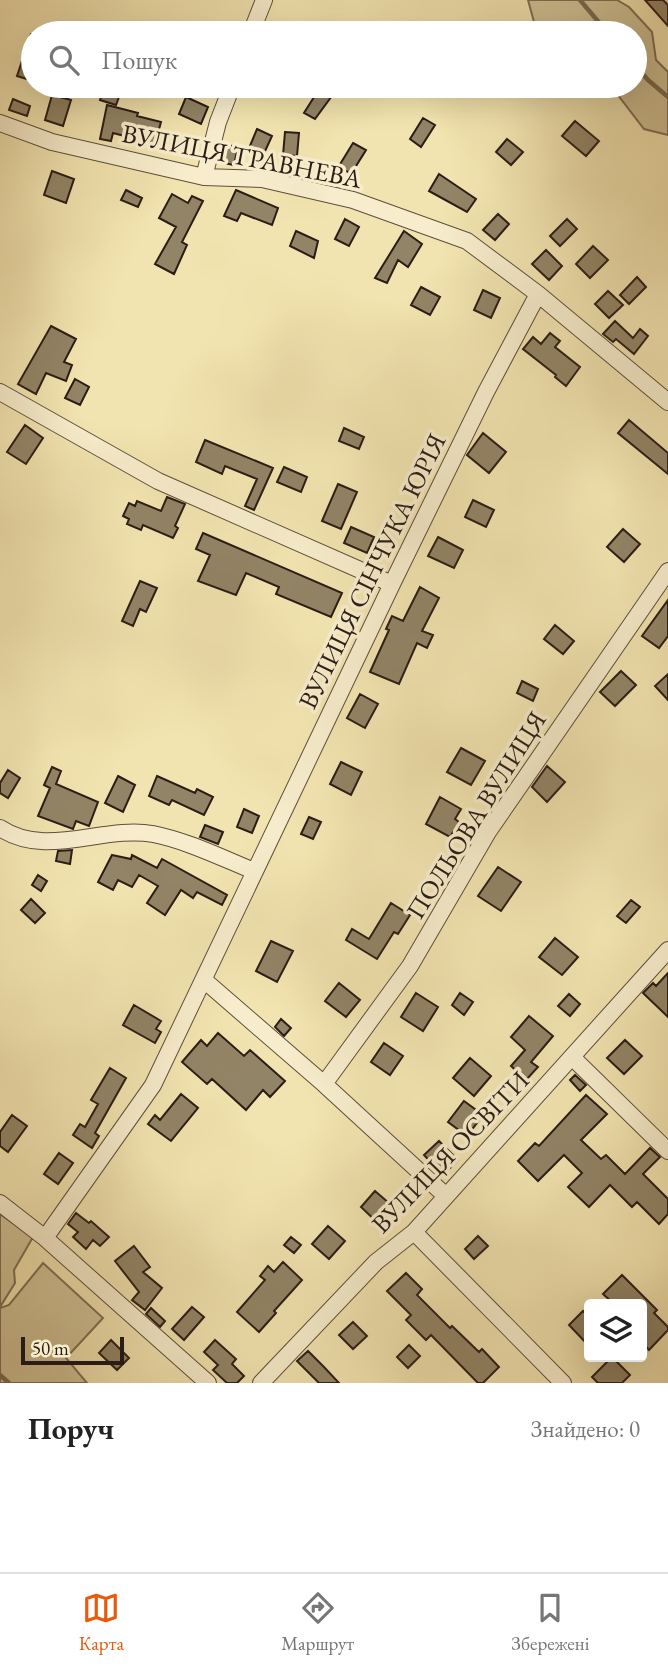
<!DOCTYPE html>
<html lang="uk">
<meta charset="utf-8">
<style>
:root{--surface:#fff;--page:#f2f2f2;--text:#222;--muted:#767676;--line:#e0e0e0;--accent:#ea580c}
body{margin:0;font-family:"EB Garamond",serif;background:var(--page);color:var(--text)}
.controls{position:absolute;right:21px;bottom:21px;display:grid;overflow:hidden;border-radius:7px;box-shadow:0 7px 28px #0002}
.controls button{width:63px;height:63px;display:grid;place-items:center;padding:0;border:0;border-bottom:2px solid var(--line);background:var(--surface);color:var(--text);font:35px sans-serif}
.scale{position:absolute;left:21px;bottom:18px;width:103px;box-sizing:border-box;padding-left:7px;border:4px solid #2a1d15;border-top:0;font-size:19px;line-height:24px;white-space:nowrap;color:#2a1d15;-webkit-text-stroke:5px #f7edcc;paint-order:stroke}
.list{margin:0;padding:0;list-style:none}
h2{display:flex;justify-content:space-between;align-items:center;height:91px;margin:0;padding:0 28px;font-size:30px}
h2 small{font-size:23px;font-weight:400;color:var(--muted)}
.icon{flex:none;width:38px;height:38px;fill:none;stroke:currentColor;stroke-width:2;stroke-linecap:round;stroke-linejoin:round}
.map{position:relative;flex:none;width:668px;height:1383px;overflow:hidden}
.search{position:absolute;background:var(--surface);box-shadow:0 7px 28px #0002;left:21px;right:21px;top:21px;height:77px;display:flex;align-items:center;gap:18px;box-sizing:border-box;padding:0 24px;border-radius:38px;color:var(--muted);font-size:26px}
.sheet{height:189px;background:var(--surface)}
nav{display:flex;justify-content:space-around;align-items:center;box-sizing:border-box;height:98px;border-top:2px solid var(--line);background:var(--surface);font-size:19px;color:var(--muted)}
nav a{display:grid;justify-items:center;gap:4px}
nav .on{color:var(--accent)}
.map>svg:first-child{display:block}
.green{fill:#d0c296;stroke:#7d7056;stroke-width:2}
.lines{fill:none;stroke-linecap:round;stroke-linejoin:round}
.stream{stroke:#796c52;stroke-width:4.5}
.building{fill:#928466;stroke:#2a1d15;stroke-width:2}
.street-casing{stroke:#5c4f3c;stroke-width:18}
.street{stroke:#f7edcc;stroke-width:16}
.labels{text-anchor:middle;stroke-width:7;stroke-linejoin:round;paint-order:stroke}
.street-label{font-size:26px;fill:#2a1d15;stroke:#f7edcc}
</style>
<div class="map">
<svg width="668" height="1383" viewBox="0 0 668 1383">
<rect width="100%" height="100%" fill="#f2e4b0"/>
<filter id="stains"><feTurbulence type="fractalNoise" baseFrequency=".00286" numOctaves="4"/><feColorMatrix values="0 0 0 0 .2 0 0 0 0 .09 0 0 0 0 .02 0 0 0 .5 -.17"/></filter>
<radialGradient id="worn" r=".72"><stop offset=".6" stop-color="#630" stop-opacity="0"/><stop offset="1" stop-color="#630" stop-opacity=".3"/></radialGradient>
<!-- green -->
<path class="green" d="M528,0H617L629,7L652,32L656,60L668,72V135L644,129L611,86H635V33H537Z
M0,1214L33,1237L14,1270L15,1283L0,1307Z
M43,1263L103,1318L66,1358L87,1383H0V1308L9,1305Z"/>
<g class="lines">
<!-- stream -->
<path class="stream" d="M580,0L608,33
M635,65L648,80L668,97
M0,1375L9,1383"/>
</g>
<!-- building -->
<path class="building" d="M645,0H663L668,5V26Z
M31,34H33V81L17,76Z
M105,86H123L116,105L100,100Z
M321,86L334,93L315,119L304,113Z
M52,95L71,100L63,126L45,120Z
M186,97L208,107L201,124L179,114Z
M13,99L30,106L27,116L9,110Z
M107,105L138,113L137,116L161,122L155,144L113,133L111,141L100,139Z
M423,118L435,125L421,147L410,139Z
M575,121L599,141L586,156L562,136Z
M257,129L272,136L261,160L247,153Z
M285,132L299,133L297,156L283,155Z
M507,139L523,152L511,165L496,152Z
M353,143L366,150L351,174L339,166Z
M223,144L238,147L234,165L219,162Z
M52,171L74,179L66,203L44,195Z
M439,174L476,199L467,212L429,191Z
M126,190L142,198L138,207L121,200Z
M236,190L278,208L272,225L241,213L237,221L224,216Z
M172,194L188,203L192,196L203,201L182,242L187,245L174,274L155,264L176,227L159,218Z
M498,214L509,224L495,240L483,230Z
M345,219L359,227L349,246L335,239Z
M567,219L577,229L560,246L550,236Z
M296,231L318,241L314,258L290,246Z
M404,231L422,244L408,267L398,260L387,283L375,278Z
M593,246L608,260L590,278L576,264Z
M546,250L562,266L549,280L532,264Z
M637,277L646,287L629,304L620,295Z
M421,287L440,297L430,315L411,305Z
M483,290L500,298L491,318L474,310Z
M608,291L623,305L609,318L595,304Z
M615,321L633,338L640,329L648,336L634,354L616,339L613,342L603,334Z
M51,326L76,339L64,362L72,365L66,381L46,373L36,394L18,384Z
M550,333L560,341L555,347L580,367L566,386L555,377L556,375L523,349L533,337L541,344Z
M75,379L89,387L80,405L65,398Z
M629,420L668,453V474L618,433Z
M25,425L43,438L26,464L7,452Z
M344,428L364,437L359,449L339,441Z
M483,433L506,452L489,473L467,455Z
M205,440L273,468L254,510L245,506L257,479L225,466L222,474L196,462Z
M284,467L307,477L301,492L277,482Z
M338,484L357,492L341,529L322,521Z
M167,497L185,504L175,526L178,528L173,538L143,525L141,530L127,524L129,519L123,516L129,503L135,506L137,501L161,511Z
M473,500L494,510L486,527L465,517Z
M351,527L374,537L367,553L344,543Z
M623,529L640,544L624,562L607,547Z
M203,533L342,593L331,617L276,594L279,587L246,573L236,595L198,581L210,555L196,549Z
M438,537L463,550L454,568L428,556Z
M140,581L157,588L146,612L140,609L133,626L122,621Z
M420,587L439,598L422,631L433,635L427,648L417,643L399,684L370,672L389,630L386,629L392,616L403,621Z
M668,600V636L659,648L642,636Z
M555,625L574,641L563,654L544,639Z
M621,671L636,685L615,706L600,692Z
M668,674V700L655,686Z
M522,681L538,689L533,701L517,693Z
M360,694L378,704L365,728L347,718Z
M461,748L485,761L471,785L447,772Z
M341,762L362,772L351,795L330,784Z
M547,766L565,782L547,802L532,787Z
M52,767L61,771L56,784L98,802L89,826L76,821L73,829L38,816L50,788L44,785Z
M8,770L20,778L8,798L0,793V783Z
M118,776L135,785L123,812L105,803Z
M157,776L195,793L197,789L213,797L204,815L172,800L169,805L149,796Z
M440,797L461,809L455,819L459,822L450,837L426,824Z
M244,809L259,816L252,833L237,827Z
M309,817L321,822L313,839L301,834Z
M205,825L223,832L218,844L200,837Z
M72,850L70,864L56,861L58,851Z
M112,855L131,859L132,855L157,868L162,859L227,895L222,905L197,892L193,898L181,890L165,915L147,903L158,886L139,875L132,887L118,880L113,890L98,882Z
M498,867L521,882L501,911L478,896Z
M38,875L47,881L41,891L32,885Z
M31,899L45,913L35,923L21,910Z
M631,900L640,907L626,923L617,916Z
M391,903L410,915L398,934L394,932L377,959L346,940L352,929L369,939Z
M555,938L578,957L562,975L539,957Z
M271,941L293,951L277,982L256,971Z
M668,973V1017L643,993L653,983L656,986Z
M339,983L360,1000L346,1017L325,1001Z
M416,993L438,1007L423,1031L401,1017Z
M460,993L473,1002L464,1015L452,1005Z
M569,994L580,1004L570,1016L558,1006Z
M134,1005L161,1021L156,1029L161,1032L155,1043L123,1025Z
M529,1016L553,1036L531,1062L538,1067L526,1080L511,1066L525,1050L511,1037Z
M281,1019L291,1028L284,1036L275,1027Z
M218,1033L244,1056L250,1050L285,1081L270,1097L263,1090L246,1110L212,1079L207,1084L182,1062L201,1040L207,1046Z
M625,1040L642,1056L624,1074L607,1058Z
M384,1043L403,1056L390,1075L371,1062Z
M470,1058L491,1076L474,1096L453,1078Z
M110,1068L126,1078L95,1133L99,1136L92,1148L73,1135L80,1124L85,1127L98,1104L91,1100Z
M575,1075L586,1085L580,1091L570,1080Z
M181,1094L198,1108L171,1141L148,1124L155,1115L160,1120Z
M586,1095L607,1114L581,1140L601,1159L606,1155L625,1174L650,1148L660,1157L643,1174L668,1199V1214L659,1224L637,1202L632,1207L610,1185L589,1207L568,1187L582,1173L564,1155L538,1181L518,1161L535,1143L539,1146Z
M464,1101L483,1115L467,1136L448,1122Z
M12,1115L27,1126L8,1152L0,1146V1132Z
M439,1141L458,1160L443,1175L424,1155Z
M59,1153L73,1163L58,1184L44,1174Z
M375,1191L389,1203L382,1211L388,1216L380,1225L361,1207Z
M76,1213L89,1223L91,1221L109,1237L100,1246L93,1240L86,1249L73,1237L78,1232L68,1224Z
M328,1226L345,1241L329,1259L312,1244Z
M478,1236L488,1246L474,1259L465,1249Z
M291,1237L301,1245L294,1253L284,1245Z
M134,1246L150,1267L143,1272L162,1288L145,1310L132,1300L139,1292L115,1261Z
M283,1262L302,1280L274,1311L276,1313L259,1332L237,1312L265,1280L260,1276L268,1266L274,1272Z
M406,1273L422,1289L417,1295L450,1328L452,1326L479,1352L482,1349L499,1367L483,1383H478L431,1335L426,1340L406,1320L411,1315L387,1291Z
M622,1275L657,1310L654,1313L668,1327V1330L649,1350L642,1342V1304H614L603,1294Z
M192,1307L204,1317L184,1340L172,1329Z
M151,1308L165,1321L160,1327L146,1314Z
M583,1311L589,1317V1346L569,1325Z
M353,1322L367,1336L353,1349L339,1335Z
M111,1340L129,1358L117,1370L99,1353Z
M215,1340L236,1359L232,1364L244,1376L237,1383H227L213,1370L218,1365L204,1352Z
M409,1345L420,1356L408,1368L397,1357Z
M308,1351L324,1367L339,1383H319L297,1361Z
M612,1357L630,1375L622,1383H598L592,1377Z"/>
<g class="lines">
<!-- street casing -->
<g class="street-casing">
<path id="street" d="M251,33L264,0
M0,123L52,142L204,177L262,179L353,200L467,241L538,294L668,402
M204,177L218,122L232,86
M0,392L158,481L392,584
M0,828C46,859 103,825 153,834C188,841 222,858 254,871
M204,980L324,1084L446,1196
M573,1058L668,1151
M324,1084L410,966L488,832L668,571
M0,1203L45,1238L208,1383
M414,1232L563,1383
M45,1238L153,1085L392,584L486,392L538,294
M261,1383L376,1262L414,1232L668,950"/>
</g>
<!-- street -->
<use href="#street" class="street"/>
</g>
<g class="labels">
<!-- street labels -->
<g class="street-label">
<text transform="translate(242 156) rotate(11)" y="9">ВУЛИЦЯ ТРАВНЕВА</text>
<text transform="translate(372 571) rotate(-64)" y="9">ВУЛИЦЯ СІНЧУКА ЮРІЯ</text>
<text transform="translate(476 815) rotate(-58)" y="9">ПОЛЬОВА ВУЛИЦЯ</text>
<text transform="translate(450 1152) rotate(-46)" y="9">ВУЛИЦЯ ОСВІТИ</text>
</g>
</g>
<rect width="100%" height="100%" filter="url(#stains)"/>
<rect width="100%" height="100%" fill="url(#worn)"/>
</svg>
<div class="controls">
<button><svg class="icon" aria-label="layers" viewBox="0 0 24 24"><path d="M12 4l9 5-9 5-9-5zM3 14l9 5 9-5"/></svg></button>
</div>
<div class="scale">50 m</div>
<div class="search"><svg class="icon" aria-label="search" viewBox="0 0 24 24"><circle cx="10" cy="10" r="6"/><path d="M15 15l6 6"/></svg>Пошук</div>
</div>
<section class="sheet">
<h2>Поруч<small>Знайдено: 0</small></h2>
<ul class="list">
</ul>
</section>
<nav>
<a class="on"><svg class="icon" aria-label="map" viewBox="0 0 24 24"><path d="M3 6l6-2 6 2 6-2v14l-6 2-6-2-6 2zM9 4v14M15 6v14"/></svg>Карта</a>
<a><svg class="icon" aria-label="directions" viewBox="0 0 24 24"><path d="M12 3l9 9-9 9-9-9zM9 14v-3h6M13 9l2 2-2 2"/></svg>Маршрут</a>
<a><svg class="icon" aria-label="saved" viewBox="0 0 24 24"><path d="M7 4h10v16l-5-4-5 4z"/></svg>Збережені</a>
</nav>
